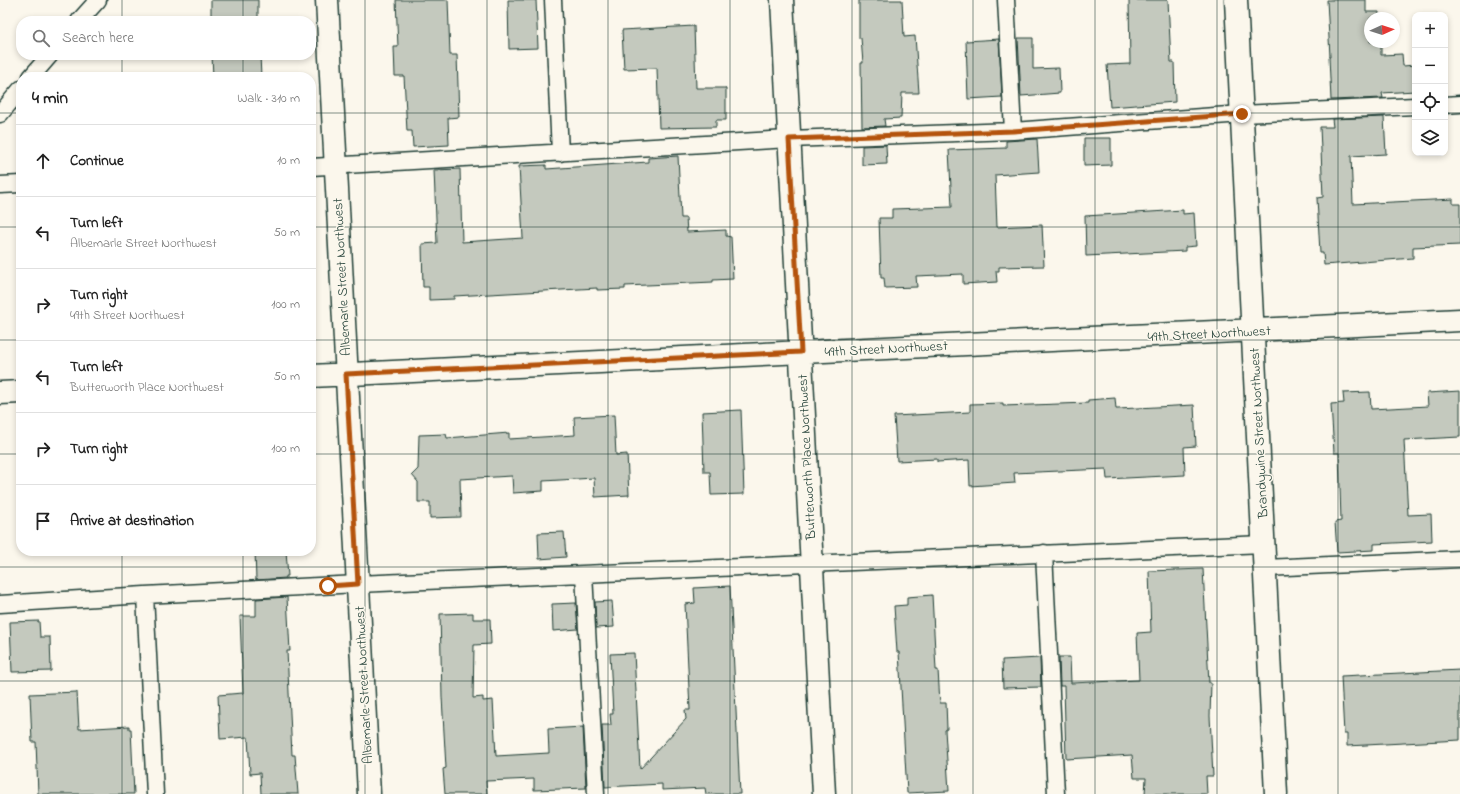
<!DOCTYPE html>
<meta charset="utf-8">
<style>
:root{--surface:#fff;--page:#f2f2f2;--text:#222;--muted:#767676;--line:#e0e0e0}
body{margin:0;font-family:"Indie Flower",sans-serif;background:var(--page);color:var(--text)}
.controls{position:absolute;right:12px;top:12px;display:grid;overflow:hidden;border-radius:8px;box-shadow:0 2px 6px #0003}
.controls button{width:36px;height:36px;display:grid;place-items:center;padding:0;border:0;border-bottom:1px solid var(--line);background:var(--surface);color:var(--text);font:20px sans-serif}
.compass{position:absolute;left:1364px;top:12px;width:36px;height:36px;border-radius:50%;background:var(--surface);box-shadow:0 2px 6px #0003;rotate:87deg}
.stop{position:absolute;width:12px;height:12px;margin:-9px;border:3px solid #b45309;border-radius:50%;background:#fff}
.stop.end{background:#b45309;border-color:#fff;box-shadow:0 1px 4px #0008}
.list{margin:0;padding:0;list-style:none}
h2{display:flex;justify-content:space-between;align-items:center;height:52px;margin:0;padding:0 16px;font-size:17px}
h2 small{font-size:13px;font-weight:400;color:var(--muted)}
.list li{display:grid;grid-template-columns:26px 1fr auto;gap:12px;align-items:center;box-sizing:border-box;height:72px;padding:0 16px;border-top:1px solid var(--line)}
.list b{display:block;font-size:15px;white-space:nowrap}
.list p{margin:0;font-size:13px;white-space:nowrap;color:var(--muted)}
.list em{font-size:13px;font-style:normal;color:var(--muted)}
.icon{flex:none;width:22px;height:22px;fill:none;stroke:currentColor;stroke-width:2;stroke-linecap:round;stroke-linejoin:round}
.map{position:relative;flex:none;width:1460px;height:794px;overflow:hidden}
.search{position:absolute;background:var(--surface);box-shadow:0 2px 6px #0003;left:16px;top:16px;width:300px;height:44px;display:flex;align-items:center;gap:10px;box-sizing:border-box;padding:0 14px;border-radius:16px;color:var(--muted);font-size:15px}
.panel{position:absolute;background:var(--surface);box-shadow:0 2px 6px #0003;left:16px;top:72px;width:300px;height:484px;border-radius:16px}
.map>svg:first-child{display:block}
.building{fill:#c4c9be;stroke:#1f3d34}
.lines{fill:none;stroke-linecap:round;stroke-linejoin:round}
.service-casing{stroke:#1f3d34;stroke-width:19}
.minor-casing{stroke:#1f3d34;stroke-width:25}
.service{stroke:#fbf7ec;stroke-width:16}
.minor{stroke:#fbf7ec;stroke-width:22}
.route{stroke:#b45309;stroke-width:5}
.grid{fill:none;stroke:#1f3d34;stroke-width:1;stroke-opacity:0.55}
.labels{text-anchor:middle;stroke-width:3;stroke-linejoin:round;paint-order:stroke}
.street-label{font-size:14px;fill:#1f3d34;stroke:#fbf7ec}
</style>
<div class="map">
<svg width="1460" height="794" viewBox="0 0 1460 794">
<rect width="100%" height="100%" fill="#fbf7ec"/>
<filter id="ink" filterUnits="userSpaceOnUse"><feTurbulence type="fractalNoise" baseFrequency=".025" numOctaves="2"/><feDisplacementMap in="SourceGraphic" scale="8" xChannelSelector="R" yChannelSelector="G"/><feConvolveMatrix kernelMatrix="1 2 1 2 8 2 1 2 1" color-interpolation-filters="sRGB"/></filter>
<g filter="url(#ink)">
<!-- building -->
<path class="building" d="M211,0H258V21H211Z
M396,0H448L450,55H457L459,117L448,118L449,145L413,147L412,131H407L404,76H395L394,47H398Z
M508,0H536L538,48L509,49Z
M859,0H902L904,37L915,36L919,93H902L901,118L884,119L885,126L862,127L861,63H863L861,38H859Z
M1129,0H1168L1171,62H1174L1175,102L1110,107L1107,65L1130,64Z
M1327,0H1366V12H1379V18H1370V42H1381V55L1402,54L1403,66L1415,65V91L1382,93L1383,98L1331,100L1329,57H1330Z
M694,26L696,88H726V120H716V127L659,128L657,68L624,69L622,30Z
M1018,38H1033V69L1059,68L1060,93L1021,96Z
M999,39L1002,97L968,99L966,41Z
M212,55H260L261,77H213Z
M1384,117L1386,154L1351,156L1353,204L1453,199V204H1460V245L1413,247V258L1324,265L1323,253H1320L1317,198L1323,197L1320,127H1333L1332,119Z
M1084,138H1111V165L1084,166Z
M1037,139L1039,172L995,175L997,227L1042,225L1044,266L999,267V271H996L997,282L963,284V274L916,276L917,287L885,288L884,278H881L879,218H892V209L952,207L949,150L1006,148V141Z
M886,145L887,164L862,165V146Z
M678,156L681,218H686L687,232L726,230V236L731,237L733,279L713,280V282L625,286V289L597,290V288L454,296V299L429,300V287H423L422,244L437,243L434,170L460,169L462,242L523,238L519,166L546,165V169L648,162V158Z
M1183,210V214L1194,213L1196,246L1185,247V251L1086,256L1085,216Z
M1460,391V437L1404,440L1408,515L1431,514L1432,541L1374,544V550L1337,552L1335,522L1341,521L1339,453H1334L1331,404L1344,403L1343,393L1370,392L1371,409L1428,406L1427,393Z
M1115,398L1116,409H1118L1194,405L1196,446L1184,447L1185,475L1107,479L1106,469L1014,473L1015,483L970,486L969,460L937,462V459L897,461L894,416L970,412V404L1003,403V406L1088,403V400Z
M741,410L744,494L711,495L710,472H704L702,412Z
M614,415L616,455L627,454L629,495L595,497L594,478L543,481V491L513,493L512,476L460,479L461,517L430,518V502H418V482L412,475L418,469L419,435L446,434L447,438L509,433V439L575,435L574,417Z
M564,532L566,557L539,559L538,533Z
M255,551H286L288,576H286V578L256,580Z
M1203,569L1209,683H1211L1210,716L1213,776H1206L1207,794H1145L1146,778H1134L1132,755L1066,759L1064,686H1060L1059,657H1070L1071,683L1139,680L1137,633L1151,632L1149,571Z
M730,586L740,794H706L705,788L662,790V784L605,787L602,725H611L610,714H613L610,654L634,653L640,769L686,719L685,710H690L685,604L695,603L694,588Z
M932,595L936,670H938L940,703H946L947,729L945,730L949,791L907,793L899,652H897L894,606L907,605V597Z
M287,597L290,651H287L292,755H295L298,794H261L260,773L250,774L248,737L220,739L218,695L243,693L240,616H256V599Z
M612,601L614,627L596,628L595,602Z
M576,603L578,629L553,631L552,604Z
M473,613V619H490L491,644L474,645L473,698L483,697V701L493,700L496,756L549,753L548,729L583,727L586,788L534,790V779L486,781L487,794H445L443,769L446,768L442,697L440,614Z
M39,621L40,637H50L51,671L12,672L10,622Z
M1040,658L1041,687L1003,688L1002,660Z
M1460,670V740L1347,746V734H1344L1341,676Z
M77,692L79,729L129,726V729H131L134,794H38L36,742H32L30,694Z"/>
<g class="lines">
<!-- service casing -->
<g class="service-casing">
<path id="service" d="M553,0L560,153
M1006,0L1013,131
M79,21L98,0
M31,77L50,55
M1445,105L1460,104
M0,114L21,89
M311,167L789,139L1013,131L1242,114L1415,106
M0,185L21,184
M1044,553L1056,794
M1264,568L1460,559
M584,574L596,794
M145,595L155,794
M0,604L145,595L358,584L1263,544"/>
</g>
<!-- minor casing -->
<g class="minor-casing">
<path id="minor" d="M327,0L369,794
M782,0L824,794
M1236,0L1276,794
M311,376C694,355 1077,341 1460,320
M0,393L21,392"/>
</g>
<!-- service -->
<use href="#service" class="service"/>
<!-- minor -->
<use href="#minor" class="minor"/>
</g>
</g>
<g class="lines" filter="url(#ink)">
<!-- route -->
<path class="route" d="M328,586L358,584L346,374L801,352L789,139L1013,131L1242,114"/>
</g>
<!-- grid -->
<path class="grid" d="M122,0V21M243,0V21M365,0V794M487,0V794M608,0V794M730,0V794M852,0V794M973,0V794M1095,0V794M1217,0V794M1338,0V794M122,55V77M243,55V77M0,113H21M311,113H1415M1445,113H1460M0,227H21M311,227H1460M0,340H21M311,340H1460M0,454H21M311,454H1460M122,551V794M243,551V794M0,567H1460M0,681H1460"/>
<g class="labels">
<!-- street labels -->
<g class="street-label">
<text transform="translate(341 277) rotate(-93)" y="5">Albemarle Street Northwest</text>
<text transform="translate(1209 333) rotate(-3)" y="5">49th Street Northwest</text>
<text transform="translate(886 348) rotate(-3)" y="5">49th Street Northwest</text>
<text transform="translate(1258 433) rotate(-93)" y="5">Brandywine Street Northwest</text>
<text transform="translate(806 457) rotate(-93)" y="5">Butterworth Place Northwest</text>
<text transform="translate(363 685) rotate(-93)" y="5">Albemarle Street Northwest</text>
</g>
</g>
</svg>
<div class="controls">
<button>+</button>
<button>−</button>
<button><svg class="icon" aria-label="locate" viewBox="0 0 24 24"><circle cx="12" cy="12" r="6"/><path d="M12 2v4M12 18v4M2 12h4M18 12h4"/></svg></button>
<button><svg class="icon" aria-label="layers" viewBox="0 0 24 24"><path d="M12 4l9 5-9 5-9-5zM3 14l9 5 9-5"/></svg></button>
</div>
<svg class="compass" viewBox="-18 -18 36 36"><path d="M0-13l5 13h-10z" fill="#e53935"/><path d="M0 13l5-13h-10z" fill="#767676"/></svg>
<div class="stop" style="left:328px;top:586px"></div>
<div class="stop end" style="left:1242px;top:114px"></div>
<div class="search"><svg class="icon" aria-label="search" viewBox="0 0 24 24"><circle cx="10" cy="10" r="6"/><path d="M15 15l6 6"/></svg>Search here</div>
<section class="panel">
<h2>4 min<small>Walk · 310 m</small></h2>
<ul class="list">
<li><svg class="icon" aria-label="ahead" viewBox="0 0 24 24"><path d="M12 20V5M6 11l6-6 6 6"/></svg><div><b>Continue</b></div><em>10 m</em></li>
<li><svg class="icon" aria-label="left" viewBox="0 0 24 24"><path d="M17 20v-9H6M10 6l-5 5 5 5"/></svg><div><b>Turn left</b><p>Albemarle Street Northwest</p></div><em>50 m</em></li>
<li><svg class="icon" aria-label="right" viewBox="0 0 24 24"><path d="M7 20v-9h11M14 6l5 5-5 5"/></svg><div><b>Turn right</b><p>49th Street Northwest</p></div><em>100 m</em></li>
<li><svg class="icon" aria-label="left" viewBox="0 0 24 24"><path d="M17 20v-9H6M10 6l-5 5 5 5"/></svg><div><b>Turn left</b><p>Butterworth Place Northwest</p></div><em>50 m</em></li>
<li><svg class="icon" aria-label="right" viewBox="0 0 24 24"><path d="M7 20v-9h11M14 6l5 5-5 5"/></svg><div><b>Turn right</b></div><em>100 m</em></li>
<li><svg class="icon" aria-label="arrive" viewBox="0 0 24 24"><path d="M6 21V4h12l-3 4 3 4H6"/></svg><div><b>Arrive at destination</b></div></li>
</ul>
</section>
</div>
